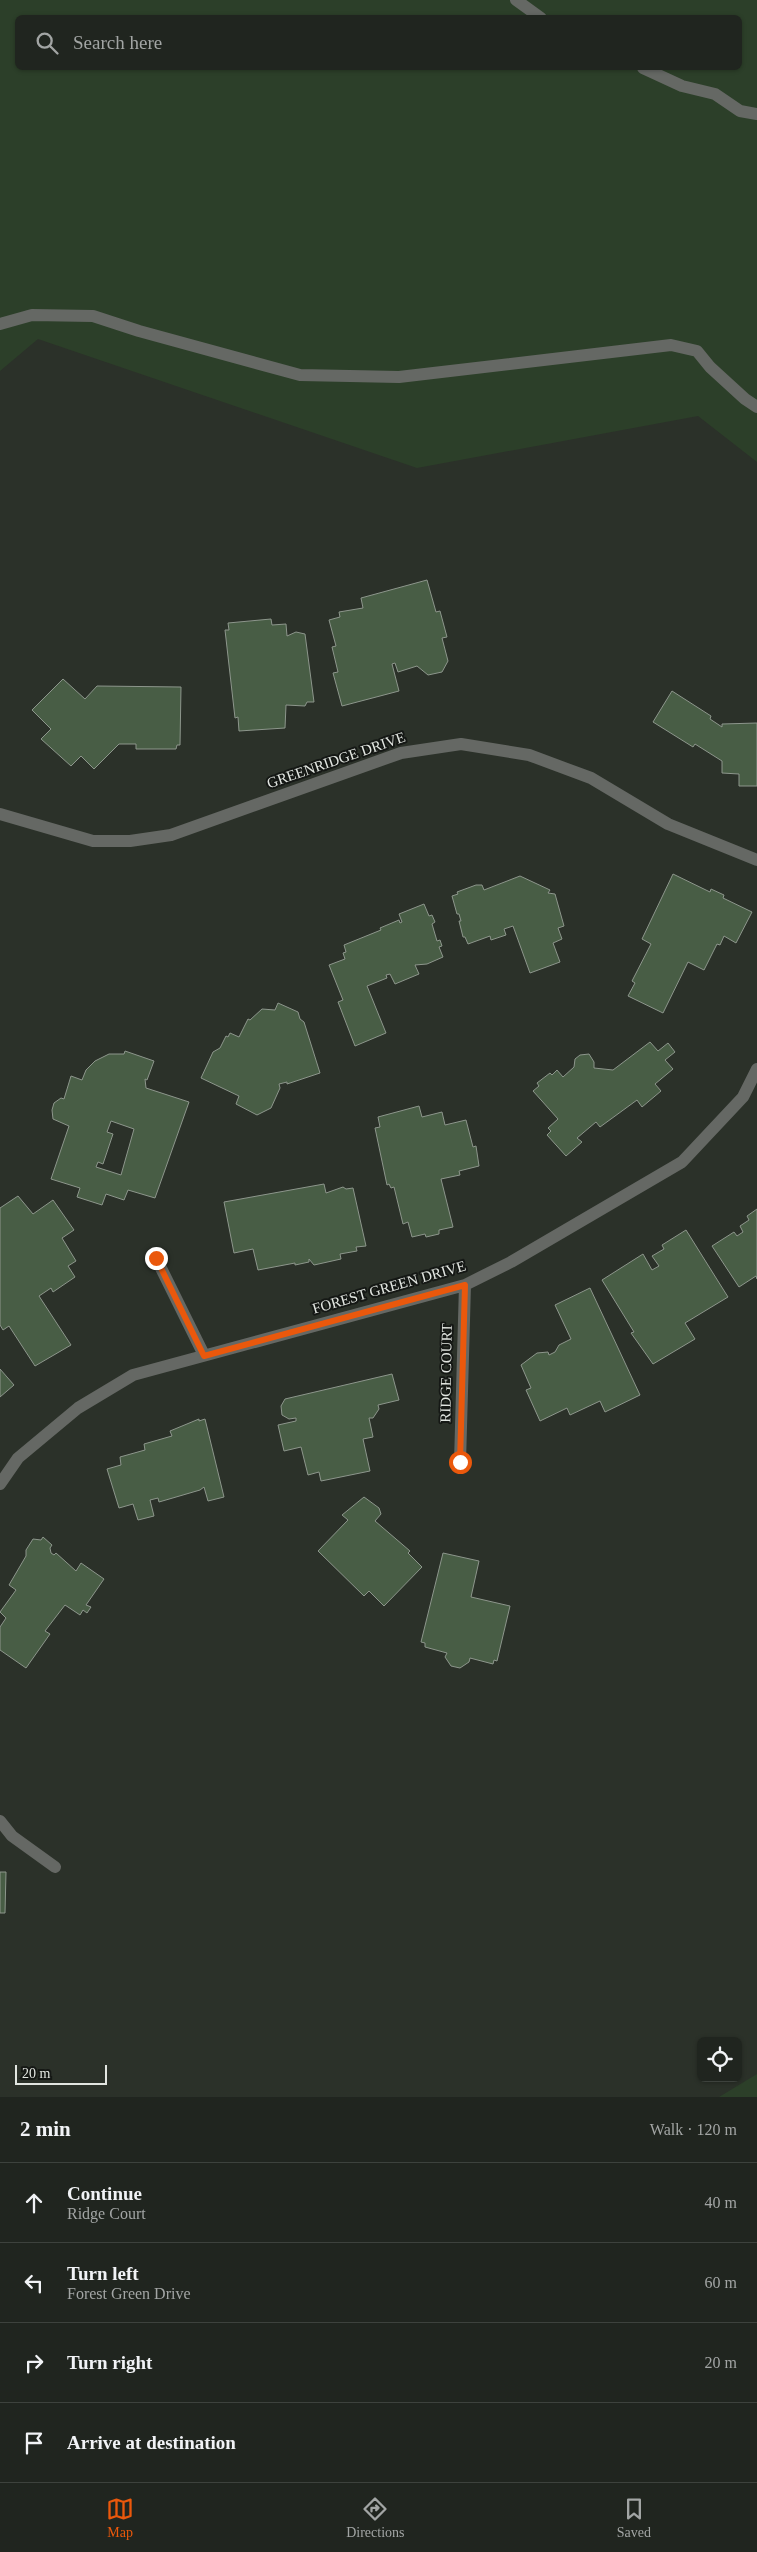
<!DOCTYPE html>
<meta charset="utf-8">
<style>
:root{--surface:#20251f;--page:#2d312c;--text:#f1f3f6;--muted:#a2a5a4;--line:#3d423d;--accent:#ea580c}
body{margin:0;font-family:"Times New Roman",serif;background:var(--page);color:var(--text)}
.controls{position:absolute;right:15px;bottom:15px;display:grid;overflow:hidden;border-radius:8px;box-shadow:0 1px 4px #0004}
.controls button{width:45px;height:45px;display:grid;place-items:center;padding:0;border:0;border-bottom:1px solid var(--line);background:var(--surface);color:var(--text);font:25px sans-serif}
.scale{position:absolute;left:15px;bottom:12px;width:92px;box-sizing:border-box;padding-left:5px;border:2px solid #e2e6e1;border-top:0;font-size:14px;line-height:18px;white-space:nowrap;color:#e2e6e1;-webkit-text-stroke:4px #151815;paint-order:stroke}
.stop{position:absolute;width:15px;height:15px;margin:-11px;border:4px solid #ea580c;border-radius:50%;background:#fff}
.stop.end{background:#ea580c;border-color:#fff;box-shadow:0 1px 5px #0008}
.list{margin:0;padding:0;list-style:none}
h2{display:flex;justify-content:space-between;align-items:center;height:65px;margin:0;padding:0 20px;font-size:21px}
h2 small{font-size:16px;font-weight:400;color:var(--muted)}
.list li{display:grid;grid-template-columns:32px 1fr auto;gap:15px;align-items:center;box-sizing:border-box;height:80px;padding:0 20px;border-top:1px solid var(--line)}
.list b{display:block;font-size:19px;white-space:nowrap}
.list p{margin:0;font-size:16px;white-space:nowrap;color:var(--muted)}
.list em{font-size:16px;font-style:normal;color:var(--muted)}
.icon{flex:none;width:28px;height:28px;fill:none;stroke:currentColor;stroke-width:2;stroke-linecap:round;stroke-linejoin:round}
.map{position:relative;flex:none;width:757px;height:2097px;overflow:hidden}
.search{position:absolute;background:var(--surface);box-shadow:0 1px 4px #0004;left:15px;right:15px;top:15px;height:55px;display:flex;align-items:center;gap:12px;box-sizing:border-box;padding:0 18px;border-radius:8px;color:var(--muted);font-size:19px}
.sheet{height:385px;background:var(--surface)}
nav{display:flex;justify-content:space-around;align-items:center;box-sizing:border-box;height:70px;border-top:1px solid var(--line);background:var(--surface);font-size:14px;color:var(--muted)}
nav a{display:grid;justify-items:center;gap:2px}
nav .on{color:var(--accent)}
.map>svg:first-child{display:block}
.green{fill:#2c3f29;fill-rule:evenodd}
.building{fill:#485d45;stroke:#8d968c;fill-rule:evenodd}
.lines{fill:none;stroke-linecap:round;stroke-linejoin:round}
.lane{stroke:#656864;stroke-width:12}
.street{stroke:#656864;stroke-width:12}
.route{stroke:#ea580c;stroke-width:6}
.labels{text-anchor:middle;stroke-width:4;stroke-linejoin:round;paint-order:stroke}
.street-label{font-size:15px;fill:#e2e6e1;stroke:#151815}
</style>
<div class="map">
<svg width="757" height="2097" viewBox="0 0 757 2097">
<rect width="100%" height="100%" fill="#2b3129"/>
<!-- green -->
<path class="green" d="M0,0H757V462L698,416L417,468L38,339L0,371ZM18,18H740V68H18Z
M757,2074V2097H719Z"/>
<!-- building -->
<path class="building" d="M427,580L436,612L440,611L447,637L442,638L448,661L442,672L428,675L417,666L398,672L395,663L392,664L399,691L342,706L333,673L338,672L332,647L336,646L329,620L340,617L339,612L363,608L361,598Z
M271,619L272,625L286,624L287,636L296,632L305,634L314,702H307L305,706L286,705L285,728L239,731L238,717L235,718L225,630H229L228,623Z
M63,679L85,699L97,686L181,687L180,745H177L176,749H136V744H119L94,769L81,756L71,766L41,739L51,729L32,710Z
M672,691L711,716L710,719L722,727V724L757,723V786H739V774L722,773V761L695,744L693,747L653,722Z
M673,874L710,892L711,889L724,895L723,898L752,912L736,943L724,936L720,945L717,944L704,970L688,962L663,1013L628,996L635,983L632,981L651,944L642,939Z
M520,876L550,890L548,893L555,894L564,926L558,928L562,939L553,943L560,962L530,973L513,926L504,929L506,935L491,940L490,936L468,944L465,937H463L459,921H461L459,914H457L452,896L458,894L457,892L476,885H482L484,890Z
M424,904L429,916L432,915L435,922L432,924L437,941L440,940L442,946L439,947L443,957L427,964L415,965L419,974L395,984L390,974L386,975L387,978L367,986L386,1033L355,1046L338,1002L343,1000L329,965L345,959L343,953L346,952L344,945L381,930L380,928L399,920L400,923L402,922L399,914Z
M278,1003L298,1012L300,1019L304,1022L320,1073L287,1084V1082L279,1084L280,1088L271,1108L257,1115L236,1104L239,1096L201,1078L213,1052L220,1048L226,1036L228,1037L230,1033L239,1037L248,1019L250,1020L262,1009L275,1010Z
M650,1042L658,1051L668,1043L675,1052L665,1060L673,1069L655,1084L661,1091L642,1107L637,1100L600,1127L596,1122L577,1138L582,1142L566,1156L547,1135L551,1131L548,1128L558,1119L533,1091L539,1086L537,1083L550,1073L552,1075L557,1070L563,1077L574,1067L575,1059L580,1055L589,1054L594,1062V1068L613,1070Z
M125,1051L154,1061L147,1080L145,1079L146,1088L189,1102L155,1198L128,1190L124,1200L106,1194L102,1205L77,1197L80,1188L51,1179L69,1126L53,1119L52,1110L54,1103L61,1098L64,1099L71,1076L82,1080L86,1070L95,1061L109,1054H124ZM111,1121L134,1129L121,1175L96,1167L98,1162L103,1164L113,1134L107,1132Z
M419,1106L422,1117L442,1112L445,1125L466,1120L473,1147L476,1146L479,1166L459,1171L460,1175L441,1179L453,1227L439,1230V1234L426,1237L425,1234L412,1237L408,1222L403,1224L394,1187L391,1188L389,1184L387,1185L375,1128L380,1127L378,1117Z
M324,1184L326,1193L343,1187L346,1189L353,1188L366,1246L356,1247L357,1251L340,1254L341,1259L314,1265L309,1259V1262L295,1265V1263L258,1270L253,1249L234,1253L224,1202Z
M18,1196L33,1214L53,1200L74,1230L62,1238L76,1261L68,1266L75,1277L53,1292L51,1288L39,1296L71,1345L35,1366L9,1326L3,1330L0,1325V1208Z
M757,1209V1279L756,1276L739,1287L712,1246L734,1232L737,1236L743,1232L740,1226L749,1220L747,1216Z
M686,1230L728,1297L685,1323L695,1339L653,1364L631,1333L634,1332L602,1280L643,1254L652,1270L659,1266L652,1256L664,1249L662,1245Z
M590,1288L640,1395L605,1412L600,1401L570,1415L567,1408L540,1421L526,1390L531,1388L521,1365L537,1353L548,1352L549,1355L555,1352L559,1345L571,1339L555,1305Z
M0,1369L14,1385L0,1397Z
M392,1374L399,1400L378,1405L379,1409L373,1418H369L373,1437L363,1439L370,1471L321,1481L319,1472L308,1475L301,1447L284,1451L278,1425L296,1421V1418L289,1419L282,1415L281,1406L285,1399Z
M199,1419V1421L205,1419L224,1497L208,1501L204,1487L200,1490L159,1502L158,1498L150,1500L154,1516L138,1520L133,1504L119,1508L107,1469L121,1465L120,1457L145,1450L144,1444L172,1436L170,1431Z
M364,1497L379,1508L381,1514L375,1521L410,1551L408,1553L422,1567L384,1606L369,1591L364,1596L318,1551L348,1520L342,1515Z
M43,1537L52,1545L50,1548L51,1553L54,1555L56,1553L76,1571L81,1563L104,1579L86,1605L91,1607L87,1613L83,1610L80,1615L65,1605L45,1631L50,1634L26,1668L0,1650V1627L6,1618L0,1612L16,1590L9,1585L26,1556V1550L33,1539L41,1540Z
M443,1553L479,1561L471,1597L510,1606L497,1661L494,1660L493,1664L470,1658L469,1662L460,1668L451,1666L445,1657L447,1653L425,1647V1643L421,1642Z
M0,1872H6L5,1913H0Z"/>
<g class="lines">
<!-- lane -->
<path class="lane" d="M516,0L541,18
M643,68L682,86L715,94L740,111L757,114
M0,324L32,315L93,316L139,331L300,375L399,377L671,345L697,351L710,367L745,399L757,407
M0,1821L12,1836L55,1867"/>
<!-- street -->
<path class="street" d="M0,814L93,841H130L171,835L401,753L461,744L529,755L591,778L668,824L757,860
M156,1258L204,1355
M460,1462L465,1285
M0,1484L18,1458L78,1408L133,1375L465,1285L511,1262L682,1162L743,1097L757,1069"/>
</g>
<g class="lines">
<!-- route -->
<path class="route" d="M156,1258L204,1356L465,1285L460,1462"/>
</g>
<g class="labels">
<!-- street labels -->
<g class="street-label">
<text transform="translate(336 760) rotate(-19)" y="5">GREENRIDGE DRIVE</text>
<text transform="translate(389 1287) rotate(-16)" y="5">FOREST GREEN DRIVE</text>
<text transform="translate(446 1373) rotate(-89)" y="5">RIDGE COURT</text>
</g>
</g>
</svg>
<div class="controls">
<button><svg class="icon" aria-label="locate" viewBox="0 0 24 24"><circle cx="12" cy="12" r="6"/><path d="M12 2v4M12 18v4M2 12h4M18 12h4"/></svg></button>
</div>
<div class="scale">20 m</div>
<div class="stop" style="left:460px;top:1462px"></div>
<div class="stop end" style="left:156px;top:1258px"></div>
<div class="search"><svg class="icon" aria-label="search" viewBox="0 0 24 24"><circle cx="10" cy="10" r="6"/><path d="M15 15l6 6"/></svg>Search here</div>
</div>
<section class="sheet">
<h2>2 min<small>Walk · 120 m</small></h2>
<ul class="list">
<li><svg class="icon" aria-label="ahead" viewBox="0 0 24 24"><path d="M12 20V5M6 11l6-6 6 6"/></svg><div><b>Continue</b><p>Ridge Court</p></div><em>40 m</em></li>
<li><svg class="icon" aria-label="left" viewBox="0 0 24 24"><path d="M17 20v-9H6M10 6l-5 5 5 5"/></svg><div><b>Turn left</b><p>Forest Green Drive</p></div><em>60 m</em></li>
<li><svg class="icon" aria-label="right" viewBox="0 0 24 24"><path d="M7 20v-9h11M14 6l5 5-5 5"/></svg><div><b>Turn right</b></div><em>20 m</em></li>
<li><svg class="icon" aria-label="arrive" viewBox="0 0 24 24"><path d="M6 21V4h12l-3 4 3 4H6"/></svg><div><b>Arrive at destination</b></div></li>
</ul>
</section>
<nav>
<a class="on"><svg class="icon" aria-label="map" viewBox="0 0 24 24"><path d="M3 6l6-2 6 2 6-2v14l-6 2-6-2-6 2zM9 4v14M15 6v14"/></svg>Map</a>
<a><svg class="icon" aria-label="directions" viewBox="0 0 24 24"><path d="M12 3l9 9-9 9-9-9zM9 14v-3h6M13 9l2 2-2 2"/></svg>Directions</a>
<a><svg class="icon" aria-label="saved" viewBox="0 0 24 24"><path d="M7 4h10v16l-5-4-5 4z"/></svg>Saved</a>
</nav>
